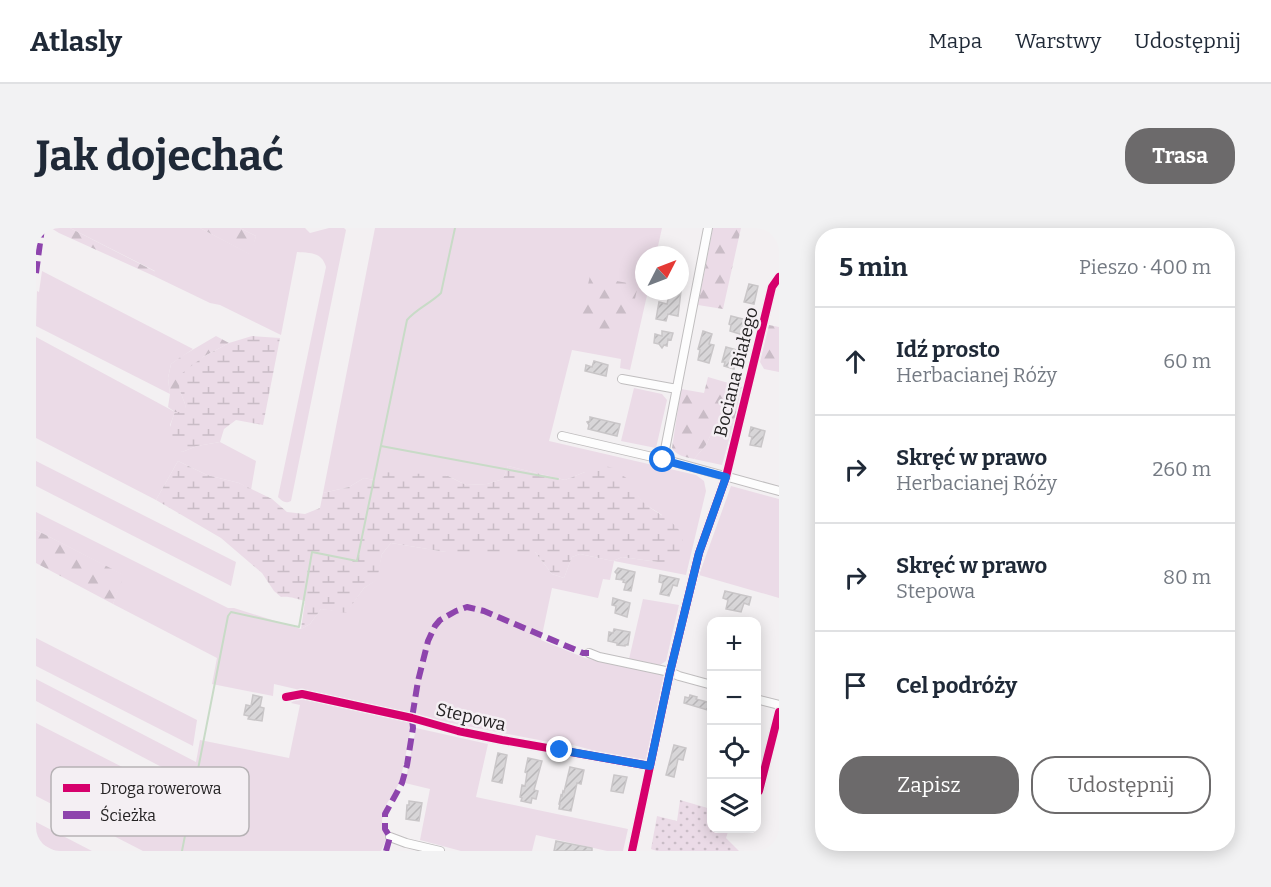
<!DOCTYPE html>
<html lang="pl">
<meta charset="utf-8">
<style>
:root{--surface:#fff;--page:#f2f2f3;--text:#1f2937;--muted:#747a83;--line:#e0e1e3;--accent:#6c6a6b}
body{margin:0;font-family:Bitter,serif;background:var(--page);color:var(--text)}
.controls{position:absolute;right:18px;bottom:18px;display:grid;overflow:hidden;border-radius:12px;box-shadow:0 3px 15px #0003}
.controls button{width:54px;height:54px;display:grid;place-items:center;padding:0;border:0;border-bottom:2px solid var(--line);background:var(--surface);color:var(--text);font:30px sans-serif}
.compass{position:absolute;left:599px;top:18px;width:54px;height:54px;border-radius:50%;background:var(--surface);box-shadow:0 3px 15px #0003;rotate:48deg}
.stop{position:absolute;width:18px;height:18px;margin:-14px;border:4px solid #1a73e8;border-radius:50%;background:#fff}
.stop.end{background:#1a73e8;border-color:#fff;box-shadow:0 2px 6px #0008}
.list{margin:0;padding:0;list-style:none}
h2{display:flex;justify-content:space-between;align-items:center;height:78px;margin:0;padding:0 24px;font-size:26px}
h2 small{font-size:20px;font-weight:400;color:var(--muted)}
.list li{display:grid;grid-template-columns:39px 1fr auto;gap:18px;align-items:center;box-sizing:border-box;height:108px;padding:0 24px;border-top:2px solid var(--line)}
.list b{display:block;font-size:22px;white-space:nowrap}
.list p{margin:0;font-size:20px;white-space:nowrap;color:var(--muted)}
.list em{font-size:20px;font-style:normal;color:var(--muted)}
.actions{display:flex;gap:12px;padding:18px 24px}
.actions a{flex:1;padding:14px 0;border:2px solid var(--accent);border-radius:24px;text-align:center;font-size:21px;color:var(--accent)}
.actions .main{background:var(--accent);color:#fff}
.icon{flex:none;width:33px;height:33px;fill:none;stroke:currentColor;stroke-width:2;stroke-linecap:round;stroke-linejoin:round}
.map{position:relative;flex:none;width:743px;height:623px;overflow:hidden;border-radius:24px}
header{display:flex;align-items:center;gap:36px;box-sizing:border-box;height:84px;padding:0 30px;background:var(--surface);border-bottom:2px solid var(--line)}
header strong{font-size:28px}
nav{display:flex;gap:33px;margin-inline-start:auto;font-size:21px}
.intro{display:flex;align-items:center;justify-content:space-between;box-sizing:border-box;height:144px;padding:0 36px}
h1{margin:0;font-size:42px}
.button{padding:15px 27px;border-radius:24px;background:var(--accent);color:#fff;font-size:21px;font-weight:700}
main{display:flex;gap:36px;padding:0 36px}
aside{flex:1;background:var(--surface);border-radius:24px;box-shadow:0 3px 15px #0003}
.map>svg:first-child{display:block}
.grass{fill:#ebdbe7}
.forest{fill:url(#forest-firs)}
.wetland{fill:url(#wetland-marsh)}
.park{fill:url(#park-dots)}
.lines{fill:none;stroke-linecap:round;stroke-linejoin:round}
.stream{stroke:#c8dbc7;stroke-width:2}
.building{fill:url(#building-hatch);stroke:#c9c6c8;stroke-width:1.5}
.street-casing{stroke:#c0bebf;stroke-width:10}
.street{stroke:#fdfdfd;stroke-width:8}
.quiet{stroke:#8e44ad;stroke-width:6;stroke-dasharray:12 6;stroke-linecap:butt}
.cycleway-casing{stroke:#f4eff3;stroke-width:11}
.cycleway{stroke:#d6006c;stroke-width:8}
.route{stroke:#1a73e8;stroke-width:8}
.labels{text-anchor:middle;stroke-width:5;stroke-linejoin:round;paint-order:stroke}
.street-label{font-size:18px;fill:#242223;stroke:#f4eff3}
.key{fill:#f4eff3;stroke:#b6b2b5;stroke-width:1.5}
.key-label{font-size:16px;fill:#242223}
</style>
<header>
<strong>Atlasly</strong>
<nav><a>Mapa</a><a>Warstwy</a><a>Udostępnij</a></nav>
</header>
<div class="intro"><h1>Jak dojechać</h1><a class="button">Trasa</a></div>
<main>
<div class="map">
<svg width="743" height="623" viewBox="0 0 743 623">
<defs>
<pattern id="forest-firs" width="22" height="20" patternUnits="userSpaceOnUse" patternTransform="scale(1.5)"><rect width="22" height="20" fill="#ebdbe7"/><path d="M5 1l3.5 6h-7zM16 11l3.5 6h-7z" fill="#c9bcc6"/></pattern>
<pattern id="wetland-marsh" width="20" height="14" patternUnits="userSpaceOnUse" patternTransform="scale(1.5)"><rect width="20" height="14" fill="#ebdbe7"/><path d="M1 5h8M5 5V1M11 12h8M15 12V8" fill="none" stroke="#c9bcc6"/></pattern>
<pattern id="park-dots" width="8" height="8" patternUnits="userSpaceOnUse" patternTransform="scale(1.5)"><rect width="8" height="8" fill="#ebdbe7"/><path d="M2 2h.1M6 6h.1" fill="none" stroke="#c9bcc6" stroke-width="1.8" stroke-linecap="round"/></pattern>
<pattern id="building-hatch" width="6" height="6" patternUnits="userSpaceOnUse" patternTransform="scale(1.5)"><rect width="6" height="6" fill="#d8d6d8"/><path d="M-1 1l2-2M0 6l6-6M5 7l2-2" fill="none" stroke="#b9b7b9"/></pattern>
</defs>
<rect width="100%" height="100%" fill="#f3f0f2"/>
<!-- grass -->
<path class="grass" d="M34,0H164L214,26L220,8L204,0H269L274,5L293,0H308L310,2L255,273C249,276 246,273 242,269L290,39C286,24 274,25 261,24L245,107L184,77L174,75L118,48L119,43Z
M339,0H626L620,27H608V63H612L594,142L584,140L585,131L536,122L513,213L660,247L668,253L670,263L650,347L578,333L574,352L567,351L562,370L516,360L505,412L549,430L627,447L629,452L611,533L601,534L537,517L513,514L363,485L238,456L237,468L176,456L181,430L77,376L87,347L0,302V284L192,380H198L265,401L274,396L285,381L310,384L328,360L340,352L346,326L355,315L410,324H499L516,346L528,350L536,329L544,326L577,333L586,329L622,334L626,287L607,275L599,264L549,244L529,252L472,238L467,251L451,256L430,257L410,247L338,252L328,250L313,259L287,265Z
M6,43L157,121L135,136L132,150L134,166L0,98L1,63L3,64Z
M0,109L139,184L134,197L146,224L161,218L184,214L220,233L215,262L203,255L171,247L142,233L120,272L0,210Z
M598,160L626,166L631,172L620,220L585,213Z
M681,193L697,198L686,237L658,231L670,217Z
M0,233L200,334L195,358L0,258Z
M695,258L743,271V370L663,347Z
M607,371L643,377L630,433L624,437L593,431Z
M0,410L161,492L157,518L0,438Z
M0,451L160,534L164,512L253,530L264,477L255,475L261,469L373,492L375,495L374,506L364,554L350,577L346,592L347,602L351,610L345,623H107L0,568V495L153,573L156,555L0,473Z
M380,500L452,516L440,569L592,601L587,623H571L500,607L496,623H425L384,612L394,561L369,555Z
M0,594L56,623H19L0,613Z"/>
<!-- forest -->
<path class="forest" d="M15,0H34L120,44L118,48L23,5Z
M164,0H204L220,8L215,27Z
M677,0H705L687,81L662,77Z
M554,48L602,57L591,107L542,98Z
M733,97L743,99V144L728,141L724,134Z
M180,108L193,115L167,129L143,160L149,176L151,185L139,184L132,179L134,166L132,150L135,136L146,128Z
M672,149L706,159L697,198L681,193L670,217L658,231C649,229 641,228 636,220L645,161L668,165Z
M0,302L88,347L77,376L0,335Z"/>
<!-- wetland -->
<path class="wetland" d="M216,108L244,110L227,197L200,192L188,201L184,214L161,218L146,224C133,207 131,204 139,184H150L149,176L143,160L145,146L167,129L193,115Z
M142,233L171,247L203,255L236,271L251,284L269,286L284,280L287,265L313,259L328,250L338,252L344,244L410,247L430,257L451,256L467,251L472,238L529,252L549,244L561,236L577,240L597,255C602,281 628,283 643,302C646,307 647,315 648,320L640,335L622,334L586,329L577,333L544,326L536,329L528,350L516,346L499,324H410L355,315L346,326L341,352L328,360L310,385L285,381L274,396L265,401L269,373C260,371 254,368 245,369L238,363L226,345L185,310L120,272Z"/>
<!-- park -->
<path class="park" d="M644,572L675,581L676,600L693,601L690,610L703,623H621L615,621L621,588L641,593Z"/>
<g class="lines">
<!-- stream -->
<path class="stream" d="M345,218L522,251
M146,623L192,388L195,384L263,399L276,324L321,333L371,92C380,81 395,75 405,65L419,0"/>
</g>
<!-- building -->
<path class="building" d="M713,56L722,58L718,76L708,74Z
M634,63H645L642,88L632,86L630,93L620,91L623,74L631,76Z
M695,88L711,92L707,107L694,103L695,97L693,96Z
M626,103L637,105L635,112L632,111L631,118L628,117L626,120L623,116L618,115L619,106L626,108Z
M667,103L676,106L673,116L678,117L673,135L662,132L664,122L662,121Z
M690,119L708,124L706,131L701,130L698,141L688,138L689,134H686Z
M558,133L572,137L570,148L549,143L550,137L556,139Z
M554,189L584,196L581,208L552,201L553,197L551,194L554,193Z
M715,199L729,203L725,219L714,217L716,209L713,208Z
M582,340L599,344L595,363L588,362L590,355L587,354L588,352L580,351L581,346L579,344Z
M624,347L643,351L641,358L637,357L633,368L624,366L627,355L623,354Z
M689,363L715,369L713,377L708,375L705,384L690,381L692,372L687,370Z
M577,370L594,375L591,389L579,385L580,378L576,377Z
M578,401L594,404L592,417H589V418L581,417V415L572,413L573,404L577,405Z
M217,467L226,469L224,479L228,480L226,493L212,491L213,488L208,487L210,477L215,478Z
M654,467L661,469L660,471L675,475V483L648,475L649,469L653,470Z
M638,517L650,520L647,532L642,531L638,549L630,547Z
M462,525L471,527L466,555L456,553Z
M492,530L506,533L498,562L502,563L500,571L496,570L495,575L485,573L486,570L484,569L486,557L489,558L491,545L489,544Z
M534,539L548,542L545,556L541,555L535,583L523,581L524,576H523L525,567L526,568L527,563L528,564Z
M578,547L591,549L587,565L575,563Z
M373,573L386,575L383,593L370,591L371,577H373Z
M520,613L556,620V623H518Z"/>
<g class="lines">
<!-- street casing -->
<g class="street-casing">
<path id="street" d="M586,151L641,161
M526,208L638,234L743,263
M627,232L672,0
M553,425L563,429L634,444L643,448L676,457
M250,469L266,466L376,490L422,503L466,512L614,538
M720,471L743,477
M723,563L743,484
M354,609L370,615L404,623
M596,623L634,444L663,325L690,249L736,59L743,49"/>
</g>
<!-- street -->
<use href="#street" class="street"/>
<!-- quiet -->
<path class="quiet" d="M0,45L6,0
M350,623L354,609L349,601V586L366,555L371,537L377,500L376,490L382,453L392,413L399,398L404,392L420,383L431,379L448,383L474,394L547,425H553"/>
<!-- cycleway casing -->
<g class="cycleway-casing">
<path id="cycleway" d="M250,469L266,466L376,490L422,503L466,512L614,538
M723,563L743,484
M596,623L634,444L663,325L690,249L736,59L743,49"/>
</g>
<!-- cycleway -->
<use href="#cycleway" class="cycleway"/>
</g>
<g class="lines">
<!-- route -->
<path class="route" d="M524,522L614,538L634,444L663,325L690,249L627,232"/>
</g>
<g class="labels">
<!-- street labels -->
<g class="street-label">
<text transform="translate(700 144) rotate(-76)" y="6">Bociana Białego</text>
<text transform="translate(435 489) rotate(13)" y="6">Stepowa</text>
</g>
</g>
<!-- legend -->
<rect x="15" y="539" width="198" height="69" rx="9" class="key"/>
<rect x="27" y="556" width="27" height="8" fill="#d6006c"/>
<rect x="27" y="583" width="27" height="8" fill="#8e44ad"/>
<g class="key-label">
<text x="64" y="566">Droga rowerowa</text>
<text x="64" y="593">Ścieżka</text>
</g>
</svg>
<div class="controls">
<button>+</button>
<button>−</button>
<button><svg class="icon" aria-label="locate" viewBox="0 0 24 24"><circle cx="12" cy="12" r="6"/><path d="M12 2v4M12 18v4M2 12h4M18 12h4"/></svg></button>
<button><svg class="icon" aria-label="layers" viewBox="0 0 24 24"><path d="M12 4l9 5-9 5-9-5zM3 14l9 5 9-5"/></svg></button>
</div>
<svg class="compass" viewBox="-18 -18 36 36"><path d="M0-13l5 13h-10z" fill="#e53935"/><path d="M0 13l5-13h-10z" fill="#747a83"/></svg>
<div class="stop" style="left:627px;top:232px"></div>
<div class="stop end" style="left:524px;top:522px"></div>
</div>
<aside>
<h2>5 min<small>Pieszo · 400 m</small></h2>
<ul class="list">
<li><svg class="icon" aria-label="ahead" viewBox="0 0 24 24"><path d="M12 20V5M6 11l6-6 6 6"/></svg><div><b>Idź prosto</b><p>Herbacianej Róży</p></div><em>60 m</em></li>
<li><svg class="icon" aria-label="right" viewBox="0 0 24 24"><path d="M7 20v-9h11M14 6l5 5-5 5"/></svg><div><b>Skręć w prawo</b><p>Herbacianej Róży</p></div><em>260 m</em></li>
<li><svg class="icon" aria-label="right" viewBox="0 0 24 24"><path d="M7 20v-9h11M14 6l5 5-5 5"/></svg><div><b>Skręć w prawo</b><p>Stepowa</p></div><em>80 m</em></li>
<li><svg class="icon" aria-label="arrive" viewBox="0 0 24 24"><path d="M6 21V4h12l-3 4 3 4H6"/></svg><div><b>Cel podróży</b></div></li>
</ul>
<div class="actions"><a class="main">Zapisz</a><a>Udostępnij</a></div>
</aside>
</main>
